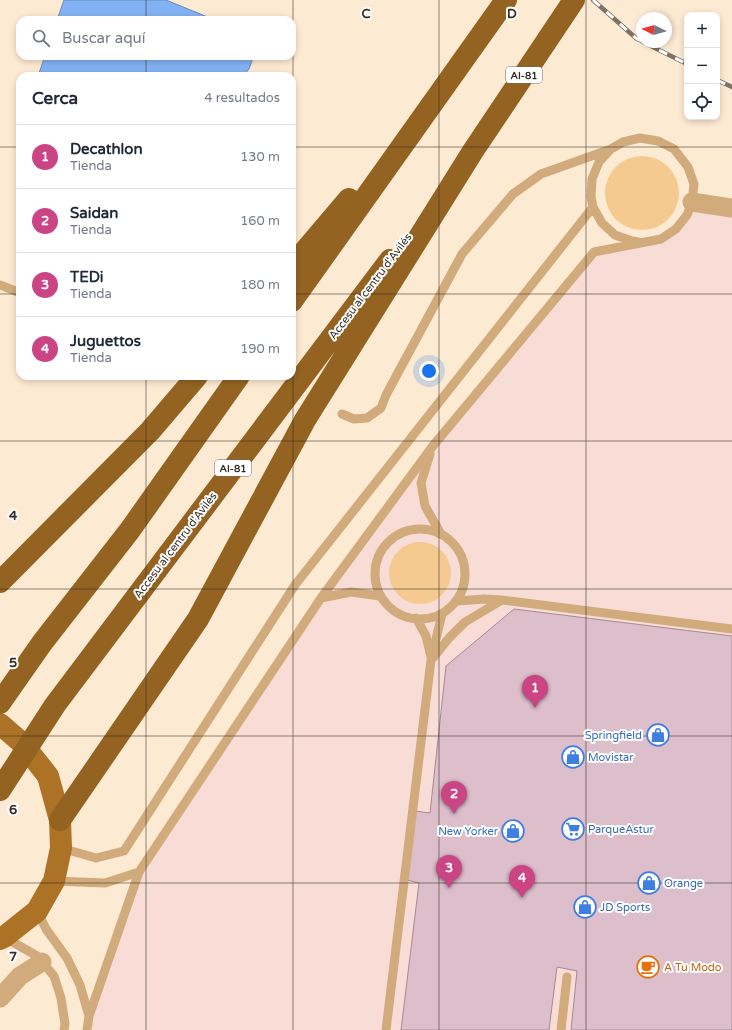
<!DOCTYPE html>
<html lang="es">
<meta charset="utf-8">
<style>
:root{--surface:#fff;--page:#f6f6f7;--text:#1f2937;--muted:#747a83;--line:#e0e1e3;--accent:#cb4483}
body{margin:0;font-family:"Varela Round",sans-serif;background:var(--page);color:var(--text)}
.controls{position:absolute;right:12px;top:12px;display:grid;overflow:hidden;border-radius:8px;box-shadow:0 2px 6px #0003}
.controls button{width:36px;height:36px;display:grid;place-items:center;padding:0;border:0;border-bottom:1px solid var(--line);background:var(--surface);color:var(--text);font:20px sans-serif}
.compass{position:absolute;left:636px;top:12px;width:36px;height:36px;border-radius:50%;background:var(--surface);box-shadow:0 2px 6px #0003;rotate:275deg}
.you{position:absolute;left:429px;top:371px;width:14px;height:14px;margin:-10px;border:3px solid #fff;border-radius:50%;background:#1a73e8;box-shadow:0 0 0 6px #1a73e833}
.badge{display:grid;place-items:center;width:26px;height:26px;border-radius:50%;background:var(--accent);color:#fff;font-size:13px;font-weight:700}
.pin{position:absolute;translate:-50% -33px;filter:drop-shadow(0 1px 2px #0008)}
.pin::after{content:'';position:absolute;top:21px;width:14px;height:12px;background:inherit;clip-path:polygon(0 0,100% 0,50% 100%)}
.list{margin:0;padding:0;list-style:none}
h2{display:flex;justify-content:space-between;align-items:center;height:52px;margin:0;padding:0 16px;font-size:17px}
h2 small{font-size:13px;font-weight:400;color:var(--muted)}
.list li{display:grid;grid-template-columns:26px 1fr auto;gap:12px;align-items:center;box-sizing:border-box;height:64px;padding:0 16px;border-top:1px solid var(--line)}
.list b{display:block;font-size:15px;white-space:nowrap}
.list p{margin:0;font-size:13px;white-space:nowrap;color:var(--muted)}
.list em{font-size:13px;font-style:normal;color:var(--muted)}
.icon{flex:none;width:22px;height:22px;fill:none;stroke:currentColor;stroke-width:2;stroke-linecap:round;stroke-linejoin:round}
.map{position:relative;flex:none;width:732px;height:1030px;overflow:hidden}
.search{position:absolute;background:var(--surface);box-shadow:0 2px 6px #0003;left:16px;top:16px;width:280px;height:44px;display:flex;align-items:center;gap:10px;box-sizing:border-box;padding:0 14px;border-radius:12px;color:var(--muted);font-size:15px}
.panel{position:absolute;background:var(--surface);box-shadow:0 2px 6px #0003;left:16px;top:72px;width:280px;height:308px;border-radius:12px}
.map>svg:first-child{display:block}
.commercial{fill:#f7ddd6}
.green{fill:#f5ca91}
.water{fill:#82b2f4;stroke:#6b8ab6}
.building{fill:#ddbfcb;stroke:#a58a95}
.lines{fill:none;stroke-linecap:round;stroke-linejoin:round}
.lane{stroke:#d2ab7d;stroke-width:9}
.street{stroke:#d2ab7d;stroke-width:19}
.primary{stroke:#ac7326;stroke-width:22}
.highway{stroke:#946322;stroke-width:22}
.rail-casing{stroke:#7d7264;stroke-width:4.5}
.rail{stroke:#fff;stroke-width:3;stroke-dasharray:9;stroke-linecap:butt}
.grid{fill:none;stroke:#342d24;stroke-width:1;stroke-opacity:0.55}
.labels{text-anchor:middle;stroke-width:4;stroke-linejoin:round;paint-order:stroke}
.shield{fill:#fff;stroke:#716c66;stroke-width:1}
.shield-label{font-size:10px;font-weight:bold;fill:#342d24}
.street-label{font-size:11px;fill:#342d24;stroke:#fff}
.shop-label{font-size:11px;fill:#366cbe;stroke:#fff;text-anchor:start}
.food-label{font-size:11px;fill:#c56008;stroke:#fff;text-anchor:start}
.grid-label{font-size:13px;text-anchor:middle;font-weight:bold;fill:#342d24;stroke:#fff;stroke-width:4;stroke-linejoin:round;paint-order:stroke}
</style>
<div class="map">
<svg width="732" height="1030" viewBox="0 0 732 1030">
<rect width="100%" height="100%" fill="#fdead3"/>
<!-- commercial -->
<path class="commercial" d="M692,202L732,208V1030H87L139,872L321,598L432,447L594,252L643,242L676,229Z"/>
<!-- green -->
<path class="green" d="M605 193a37 37 0 1 1 74 0a37 37 0 1 1-74 0Z
M389 573a31 31 0 1 1 62 0a31 31 0 1 1-62 0Z"/>
<!-- water -->
<path class="water" d="M64,0H166L215,20H57Z
M45,56H253V58L249,69L243,76H38Z"/>
<!-- building -->
<path class="building" d="M514,609L732,636V1030H571L577,971L557,967L549,1030H401L419,883L407,880L415,811L430,813L446,666Z"/>
<g class="lines">
<!-- lane -->
<path class="lane" d="M610,150L599,162L592,179L591,197L593,207L602,223L615,235L632,241L638,242
M0,285L20,293
M430,454L421,483L425,506L441,534
M375 574a45 45 0 1 1 90 0a45 45 0 1 1-90 0Z
M321,598L351,592L380,596
M458,601L484,599L502,600L732,629
M416,618L426,636L431,657
M433,658L449,638L465,622L502,600
M61,848L96,858L124,851L295,585L593,207
M54,881L105,883L139,872
M37,911L46,929L67,958L80,985L89,1016
M4,937L37,956L54,976L61,998L65,1024L64,1030
M87,1030L89,1016L139,872L321,598L432,447L594,252L661,239L676,229L687,215L692,202L694,184L688,167L674,149L658,141L640,138L623,142L611,149L541,174L513,194L462,254L386,395L381,408L367,418L354,419L342,414
M386,1030L431,660L442,614
M561,1030L567,977"/>
<!-- street -->
<path class="street" d="M692,202L732,208
M0,998L20,976L42,962"/>
<!-- primary -->
<path class="primary" d="M0,724L22,743L48,776L60,820L61,848L54,881L37,911L4,937L0,939"/>
<!-- highway -->
<path class="highway" d="M292,266L349,199
M292,301L506,0
M0,582L150,431L197,376
M0,703L42,643L130,530L239,376
M0,790L55,705L390,260
M60,820L198,619L305,420L473,151L574,0"/>
<!-- rail casing -->
<g class="rail-casing">
<path id="rail" d="M593,0L637,39L642,41
M643,42L687,64
M717,80L732,87"/>
</g>
<!-- rail -->
<use href="#rail" class="rail"/>
</g>
<!-- grid -->
<path class="grid" d="M146,0V20M293,0V1030M439,0V1030M586,0V1030M146,56V76M0,147H20M292,147H732M0,294H20M292,294H732M146,376V1030M0,441H732M0,589H732M0,736H732M0,883H732"/>
<!-- icons -->
<defs>
<g id="shop-ring" transform="scale(1.15)"><circle r="9.5" fill="#fff" stroke="#3f7fe0" stroke-width="1.5"/><path d="M-5-2.5h2.3a2.7 3.5 0 0 1 5.4 0H5L5.5 6h-11ZM-1.5-2.5h3a1.5 2.3 0 0 0-3 0Z" fill="#3f7fe0"/></g>
<g id="supermarket-ring" transform="scale(1.15)"><circle r="9.5" fill="#fff" stroke="#3f7fe0" stroke-width="1.5"/><path d="M-6-5.5h2.5l.6 2H6L4.5 2H-2.5L-4.4-4H-6ZM-1.5 3.2a1.3 1.3 0 1 0 .1 0ZM3 3.2a1.3 1.3 0 1 0 .1 0Z" fill="#3f7fe0"/></g>
<g id="cafe-ring" transform="scale(1.15)"><circle r="9.5" fill="#fff" stroke="#e8710a" stroke-width="1.5"/><path d="M-5.5-4.5H6V0H3Q3 3.5 0 3.5H-2.5Q-5.5 3.5-5.5 0ZM3-3.2v2h1.7v-2ZM-6 4.5H4V6H-6Z" fill="#e8710a"/></g>
</defs>
<g fill-rule="evenodd">
<use href="#shop-ring" x="658" y="735"/>
<use href="#shop-ring" x="573" y="757"/>
<use href="#supermarket-ring" x="573" y="829"/>
<use href="#shop-ring" x="513" y="831"/>
<use href="#shop-ring" x="649" y="883"/>
<use href="#shop-ring" x="585" y="907"/>
<use href="#cafe-ring" x="648" y="967"/>
</g>
<g class="labels">
<!-- shield labels -->
<g class="shield">
<rect x="506" y="67" width="36" height="16" rx="3"/>
<rect x="215" y="460" width="36" height="16" rx="3"/>
</g>
<g class="shield-label">
<text x="524" y="79">AI-81</text>
<text x="233" y="472">AI-81</text>
</g>
<!-- street labels -->
<g class="street-label">
<text transform="translate(370 286) rotate(-53)" y="4">Accesu al centru d'Avilés</text>
<text transform="translate(175 545) rotate(-53)" y="4">Accesu al centru d'Avilés</text>
</g>
<!-- shop labels -->
<g class="shop-label">
<text x="642" y="739" text-anchor="end">Springfield</text>
<text x="588" y="761">Movistar</text>
<text x="588" y="833">ParqueAstur</text>
<text x="498" y="835" text-anchor="end">New Yorker</text>
<text x="664" y="887">Orange</text>
<text x="600" y="911">JD Sports</text>
</g>
<!-- food labels -->
<g class="food-label">
<text x="664" y="971">A Tu Modo</text>
</g>
</g>
<g class="grid-label">
<text x="366" y="18">C</text>
<text x="512" y="18">D</text>
<text x="13" y="520">4</text>
<text x="13" y="667">5</text>
<text x="13" y="814">6</text>
<text x="13" y="961">7</text>
</g>
</svg>
<div class="controls">
<button>+</button>
<button>−</button>
<button><svg class="icon" aria-label="locate" viewBox="0 0 24 24"><circle cx="12" cy="12" r="6"/><path d="M12 2v4M12 18v4M2 12h4M18 12h4"/></svg></button>
</div>
<svg class="compass" viewBox="-18 -18 36 36"><path d="M0-13l5 13h-10z" fill="#e53935"/><path d="M0 13l5-13h-10z" fill="#747a83"/></svg>
<div class="you"></div>
<div class="pin badge" style="left:535px;top:708px">1</div>
<div class="pin badge" style="left:454px;top:814px">2</div>
<div class="pin badge" style="left:449px;top:888px">3</div>
<div class="pin badge" style="left:522px;top:898px">4</div>
<div class="search"><svg class="icon" aria-label="search" viewBox="0 0 24 24"><circle cx="10" cy="10" r="6"/><path d="M15 15l6 6"/></svg>Buscar aquí</div>
<section class="panel">
<h2>Cerca<small>4 resultados</small></h2>
<ul class="list">
<li><span class="badge">1</span><div><b>Decathlon</b><p>Tienda</p></div><em>130 m</em></li>
<li><span class="badge">2</span><div><b>Saidan</b><p>Tienda</p></div><em>160 m</em></li>
<li><span class="badge">3</span><div><b>TEDi</b><p>Tienda</p></div><em>180 m</em></li>
<li><span class="badge">4</span><div><b>Juguettos</b><p>Tienda</p></div><em>190 m</em></li>
</ul>
</section>
</div>
